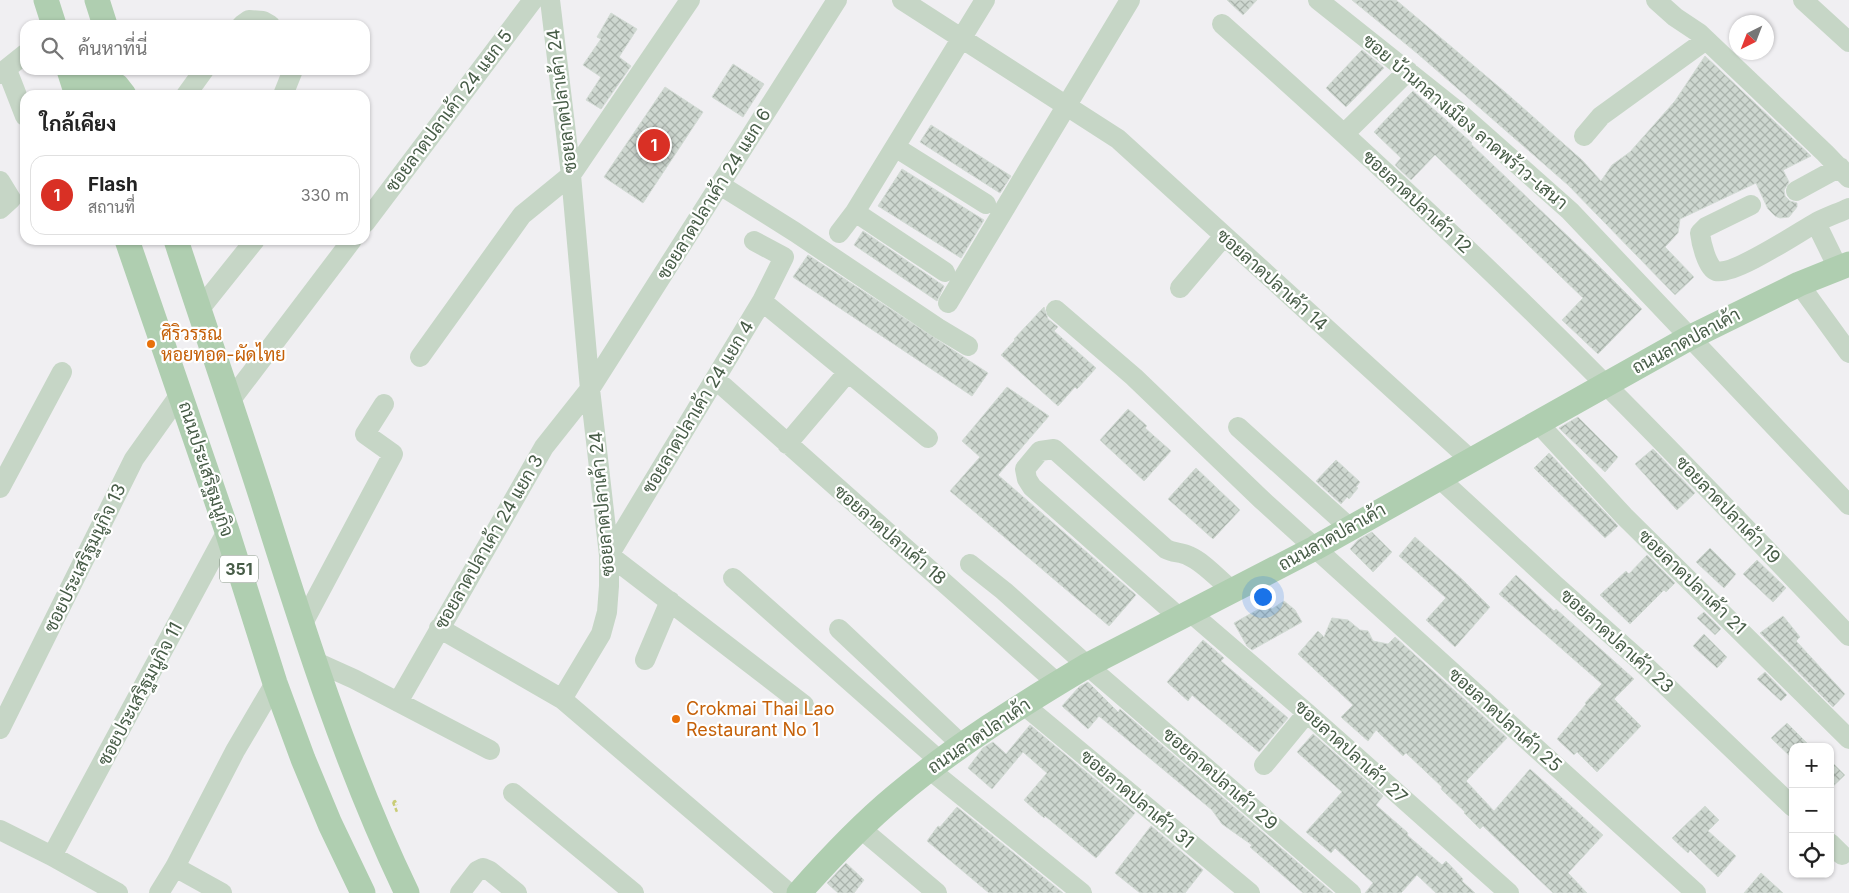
<!DOCTYPE html>
<html lang="th">
<meta charset="utf-8">
<style>
:root{--surface:#fff;--page:#f6f6f6;--text:#222;--muted:#767676;--line:#e0e0e0;--accent:#d93025}
body{margin:0;font-family:Inter,Sarabun,sans-serif;background:var(--page);color:var(--text)}
.controls{position:absolute;right:15px;bottom:15px;display:grid;overflow:hidden;border-radius:10px;box-shadow:0 1px 4px #0004}
.controls button{width:45px;height:45px;display:grid;place-items:center;padding:0;border:0;border-bottom:1px solid var(--line);background:var(--surface);color:var(--text);font:25px sans-serif}
.compass{position:absolute;left:1729px;top:15px;width:45px;height:45px;border-radius:50%;background:var(--surface);box-shadow:0 1px 4px #0004;rotate:222deg}
.you{position:absolute;left:1262px;top:596px;width:18px;height:18px;margin:-12px;border:4px solid #fff;border-radius:50%;background:#1a73e8;box-shadow:0 0 0 8px #1a73e833}
.badge{display:grid;place-items:center;width:32px;height:32px;border-radius:50%;background:var(--accent);color:#fff;font-size:16px;font-weight:700}
.pin{position:absolute;translate:-50% -50%;border:2px solid #fff;box-shadow:0 1px 5px #0006}
.list{margin:0;padding:0;list-style:none}
h2{display:flex;justify-content:space-between;align-items:center;height:65px;margin:0;padding:0 20px;font-size:21px}
h2 small{font-size:16px;font-weight:400;color:var(--muted)}
.list li{display:grid;grid-template-columns:32px 1fr auto;gap:15px;align-items:center;box-sizing:border-box;height:80px;margin:0 10px 10px;padding:0 10px;border:1px solid var(--line);border-radius:15px}
.list b{display:block;font-size:19px;white-space:nowrap}
.list p{margin:0;font-size:16px;white-space:nowrap;color:var(--muted)}
.list em{font-size:16px;font-style:normal;color:var(--muted)}
.icon{flex:none;width:28px;height:28px;fill:none;stroke:currentColor;stroke-width:2;stroke-linecap:round;stroke-linejoin:round}
.map{position:relative;flex:none;width:1849px;height:893px;overflow:hidden}
.search{position:absolute;background:var(--surface);box-shadow:0 1px 4px #0004;left:20px;top:20px;width:350px;height:55px;display:flex;align-items:center;gap:12px;box-sizing:border-box;padding:0 18px;border-radius:15px;color:var(--muted);font-size:19px}
.panel{position:absolute;background:var(--surface);box-shadow:0 1px 4px #0004;left:20px;top:90px;width:350px;height:155px;border-radius:15px}
.map>svg:first-child{display:block}
.building{fill:url(#building-cross-hatch);stroke:#d3dbd5}
.lines{fill:none;stroke-linecap:round;stroke-linejoin:round}
.path{stroke:#c9cc76;stroke-width:2.5;stroke-dasharray:4 2.5;stroke-linecap:butt}
.minor{stroke:#c6d6c6;stroke-width:20}
.major{stroke:#afceb0;stroke-width:25}
.food-dot{fill:#e8710a;stroke:#fff;stroke-width:2}
.labels{text-anchor:middle;stroke-width:4.5;stroke-linejoin:round;paint-order:stroke}
.shield{fill:#fff;stroke:#7e8d7e;stroke-width:1}
.shield-label{font-size:16px;font-weight:bold;fill:#475c47}
.street-label{font-size:18px;fill:#475c47;stroke:#fff}
.food-label{font-size:18px;fill:#c56008;stroke:#fff;text-anchor:start}
</style>
<div class="map">
<svg width="1849" height="893" viewBox="0 0 1849 893">
<defs>
<pattern id="building-cross-hatch" width="8" height="8" patternUnits="userSpaceOnUse" patternTransform="scale(1.25)"><rect width="8" height="8" fill="#ced7d0"/><path d="M0 0l8 8M0 8l8-8" fill="none" stroke="#a9b2ab"/></pattern>
</defs>
<rect width="100%" height="100%" fill="#f0eff2"/>
<!-- building -->
<path class="building" d="M1227,0H1257L1243,15Z
M1352,0H1396L1505,92L1582,160L1601,181L1612,165L1630,152L1675,101L1705,56L1811,156L1783,170L1789,182L1784,190L1785,196L1790,201L1797,203V207L1789,217L1780,218L1775,216L1768,209L1756,183L1680,219L1678,233L1665,247L1694,277L1675,295L1568,185L1418,54Z
M611,13L637,29L619,57L631,66L601,109L586,100L601,77L583,65L601,39L597,37Z
M1362,50L1384,68L1346,107L1326,88Z
M733,64L764,84L743,117L712,97Z
M665,87L703,112L643,203L604,177Z
M1413,91L1472,143L1471,144L1595,262L1642,309L1598,354L1562,320L1583,298L1435,155L1411,180L1395,165L1401,158L1374,132Z
M931,125L1011,176L1000,193L920,142Z
M902,169L984,220L961,258L878,206Z
M863,231L944,286L937,301L854,245Z
M808,255L988,373L972,396L793,277Z
M1044,307L1048,319L1058,327L1054,331L1096,368L1077,389L1075,387L1058,406L1001,355L1015,340L1014,339Z
M1007,387L1049,416L998,475L1136,595L1109,626L950,491L980,457L962,441Z
M1128,409L1147,426L1145,428L1171,451L1144,481L1100,440Z
M1578,417L1618,457L1605,472L1559,428Z
M1653,449L1695,493L1677,510L1635,464Z
M1549,453L1618,526L1605,538L1534,468Z
M1336,460L1360,482L1356,487L1358,488L1349,499L1347,497L1341,504L1316,481Z
M1196,468L1240,510L1213,539L1168,499Z
M1372,532L1392,552L1373,572L1350,549L1358,540Z
M1415,537L1463,580L1490,607L1455,647L1426,620L1446,598L1399,556Z
M1710,548L1736,574L1724,588L1696,562Z
M1647,555L1675,583L1666,592L1664,590L1630,624L1600,595L1626,571L1629,574Z
M1757,560L1786,588L1773,602L1743,574Z
M1516,575L1554,611L1556,609L1634,679L1614,699L1641,726L1597,772L1577,752L1574,755L1557,739L1586,704L1585,703L1602,684L1499,594Z
M1284,601L1295,610L1302,622L1252,650L1247,646L1234,623L1268,604L1272,609Z
M1704,612L1721,629L1715,635L1697,618Z
M1783,616L1800,637L1796,641L1845,694L1833,707L1760,633Z
M1332,618L1348,620L1360,630L1368,631L1373,641L1388,644L1395,637L1507,738L1466,781L1494,811L1530,769L1603,835L1568,873L1587,893H1553L1483,826L1480,829L1464,813L1465,812L1441,789L1442,787L1406,753L1403,756L1376,730L1368,741L1341,717L1353,705L1298,654L1318,631L1324,637Z
M1704,634L1727,657L1717,668L1693,646Z
M1203,640L1224,658L1221,661L1288,718L1259,752L1192,695L1188,701L1167,682Z
M1765,672L1787,695L1781,701L1757,679Z
M1088,682L1118,712L1120,709L1333,893H1303L1250,847L1252,845L1222,824L1212,810L1099,716L1088,729L1062,706L1079,687Z
M1787,723L1811,747H1793V759L1771,738Z
M1030,725L1135,813L1096,858L1045,816L1044,818L1024,800L1047,773L1023,752L992,789L968,768L983,748L993,742L1006,754Z
M1313,734L1383,796L1376,805L1408,833L1407,835L1442,865L1446,861L1463,879L1462,881L1475,893H1436L1417,875L1401,893H1365L1373,883L1335,848L1331,853L1306,832L1342,792L1297,752Z
M1830,760L1845,775L1830,789Z
M1705,806L1719,820L1708,831L1736,856L1718,877L1690,850L1688,853L1672,838Z
M957,807L1063,893H989L927,841L938,826L940,827Z
M1151,826L1203,870L1185,893H1140L1115,873Z
M846,863L864,880L854,893H838L827,883Z
M1761,873L1783,893H1744Z"/>
<g class="lines">
<!-- path -->
<path class="path" d="M393,802L397,812
M393,802L395,801L397,805"/>
<!-- minor -->
<path class="minor" d="M550,0L571,175L590,389L609,555V586L607,612L601,634L562,699L789,893
M902,0L1118,139L1472,461
M1318,0L1455,109L1570,211L1849,505
M1656,0L1675,17L1699,33L1825,153L1849,178
M1803,0L1849,42
M1222,24C1354,141 1483,261 1607,386C1689,468 1769,552 1849,636
M242,25L249,20L263,21L270,25
M7,70L25,116
M0,74L25,54
M186,95L204,70
M283,95L293,70
M1344,134L1408,71
M1584,136L1601,116L1706,40
M895,147L986,204
M0,181L11,199L0,209
M720,185L795,232L938,328L968,346
M1796,191L1840,167
M1751,205L1706,227L1700,233C1701,242 1707,268 1716,271C1734,276 1799,232 1817,222C1827,217 1838,213 1849,208
M855,212L945,272
M365,223L533,0
M1816,223L1838,268
M839,233L855,212L985,0
M754,241L784,257L762,301L609,555L804,705
M1799,284L1849,353
M1180,288L1224,236
M948,303L1130,0
M769,307L848,372
M199,310L255,240
M1056,310L1134,377L1261,499L1696,893
M420,357L522,215L571,175L690,0
M723,386L1057,683
M230,401L352,240
M1537,422L1624,516L1849,739
M1238,427L1350,528
M787,444L848,372L928,438
M1439,478L1555,585L1636,657L1793,807
M0,488L62,372
M970,564L1004,591L1081,660L1351,893
M733,578L940,761
M1191,613L1307,713L1509,893
M1180,618L1032,487L1027,479L1025,469L1040,451L1054,449L1166,549C1173,553 1182,552 1189,556C1205,563 1219,580 1233,591
M302,625L393,454L365,434L384,404
M439,628L562,699
M839,629L962,745
M645,660L670,601
M314,661L354,679L490,750
M398,702L544,447L590,389L837,0
M1024,705L1250,893
M0,729L134,459L181,393
M1264,765L1307,713
M929,769L1082,893
M513,793L634,893
M860,828L937,893
M0,830L52,856L118,893
M1830,843L1842,855
M52,856L227,531
M175,867L222,893
M159,893L175,867L235,751L275,683
M460,893L477,871L483,868L490,871L517,893"/>
<!-- major -->
<path class="major" d="M46,0L54,25
M97,0L105,25
M69,70L77,95
M83,95L90,81L102,77L117,86L124,95
M127,240L227,531L275,683L303,759L330,824L363,893
M176,240C204,326 234,412 262,499C304,633 346,766 407,893
M799,893C829,859 861,825 896,796C955,746 1021,705 1088,665L1315,548L1689,338L1799,284L1849,264"/>
</g>
<!-- markers -->
<g class="food-dot">
<circle cx="151" cy="344" r="5"/>
<circle cx="676" cy="719" r="5"/>
</g>
<g class="labels">
<!-- shield labels -->
<rect class="shield" x="220" y="555.5" width="38" height="27" rx="4"/>
<g class="shield-label">
<text x="239" y="575">351</text>
</g>
<!-- street labels -->
<g class="street-label">
<text transform="translate(562 101) rotate(-97)" y="6">ซอยลาดปลาเค้า 24</text>
<text transform="translate(449 111) rotate(-53)" y="6">ซอยลาดปลาเค้า 24 แยก 5</text>
<text transform="translate(1465 122) rotate(40)" y="6">ซอย บ้านกลางเมือง ลาดพร้าว-เสนา</text>
<text transform="translate(714 194) rotate(-58)" y="6">ซอยลาดปลาเค้า 24 แยก 6</text>
<text transform="translate(1417 202) rotate(43)" y="6">ซอยลาดปลาเค้า 12</text>
<text transform="translate(1272 280) rotate(42)" y="6">ซอยลาดปลาเค้า 14</text>
<text transform="translate(1686 341) rotate(-28)" y="6">ถนนลาดปลาเค้า</text>
<text transform="translate(698 407) rotate(-59)" y="6">ซอยลาดปลาเค้า 24 แยก 4</text>
<text transform="translate(206 469) rotate(72)" y="6">ถนนประเสริฐมนูกิจ</text>
<text transform="translate(602 504) rotate(-95)" y="6">ซอยลาดปลาเค้า 24</text>
<text transform="translate(1728 510) rotate(46)" y="6">ซอยลาดปลาเค้า 19</text>
<text transform="translate(890 535) rotate(41)" y="6">ซอยลาดปลาเค้า 18</text>
<text transform="translate(1332 537) rotate(-29)" y="6">ถนนลาดปลาเค้า</text>
<text transform="translate(489 542) rotate(-60)" y="6">ซอยลาดปลาเค้า 24 แยก 3</text>
<text transform="translate(85 558) rotate(-64)" y="6">ซอยประเสริฐมนูกิจ 13</text>
<text transform="translate(1692 582) rotate(44)" y="6">ซอยลาดปลาเค้า 21</text>
<text transform="translate(1617 641) rotate(42)" y="6">ซอยลาดปลาเค้า 23</text>
<text transform="translate(140 694) rotate(-62)" y="6">ซอยประเสริฐมนูกิจ 11</text>
<text transform="translate(1505 720) rotate(42)" y="6">ซอยลาดปลาเค้า 25</text>
<text transform="translate(979 736) rotate(-34)" y="6">ถนนลาดปลาเค้า</text>
<text transform="translate(1351 752) rotate(42)" y="6">ซอยลาดปลาเค้า 27</text>
<text transform="translate(1220 779) rotate(41)" y="6">ซอยลาดปลาเค้า 29</text>
<text transform="translate(1137 799) rotate(40)" y="6">ซอยลาดปลาเค้า 31</text>
</g>
<!-- food labels -->
<g class="food-label">
<text x="161" y="340">ศิริวรรณ<tspan x="161" dy="21">หอยทอด-ผัดไทย</tspan></text>
<text x="686" y="715">Crokmai Thai Lao<tspan x="686" dy="21">Restaurant No 1</tspan></text>
</g>
</g>
</svg>
<div class="controls">
<button>+</button>
<button>−</button>
<button><svg class="icon" aria-label="locate" viewBox="0 0 24 24"><circle cx="12" cy="12" r="6"/><path d="M12 2v4M12 18v4M2 12h4M18 12h4"/></svg></button>
</div>
<svg class="compass" viewBox="-18 -18 36 36"><path d="M0-13l5 13h-10z" fill="#e53935"/><path d="M0 13l5-13h-10z" fill="#767676"/></svg>
<div class="you"></div>
<div class="pin badge" style="left:654px;top:145px">1</div>
<div class="search"><svg class="icon" aria-label="search" viewBox="0 0 24 24"><circle cx="10" cy="10" r="6"/><path d="M15 15l6 6"/></svg>ค้นหาที่นี่</div>
<section class="panel">
<h2>ใกล้เคียง<small></small></h2>
<ul class="list">
<li><span class="badge">1</span><div><b>Flash</b><p>สถานที่</p></div><em>330 m</em></li>
</ul>
</section>
</div>
